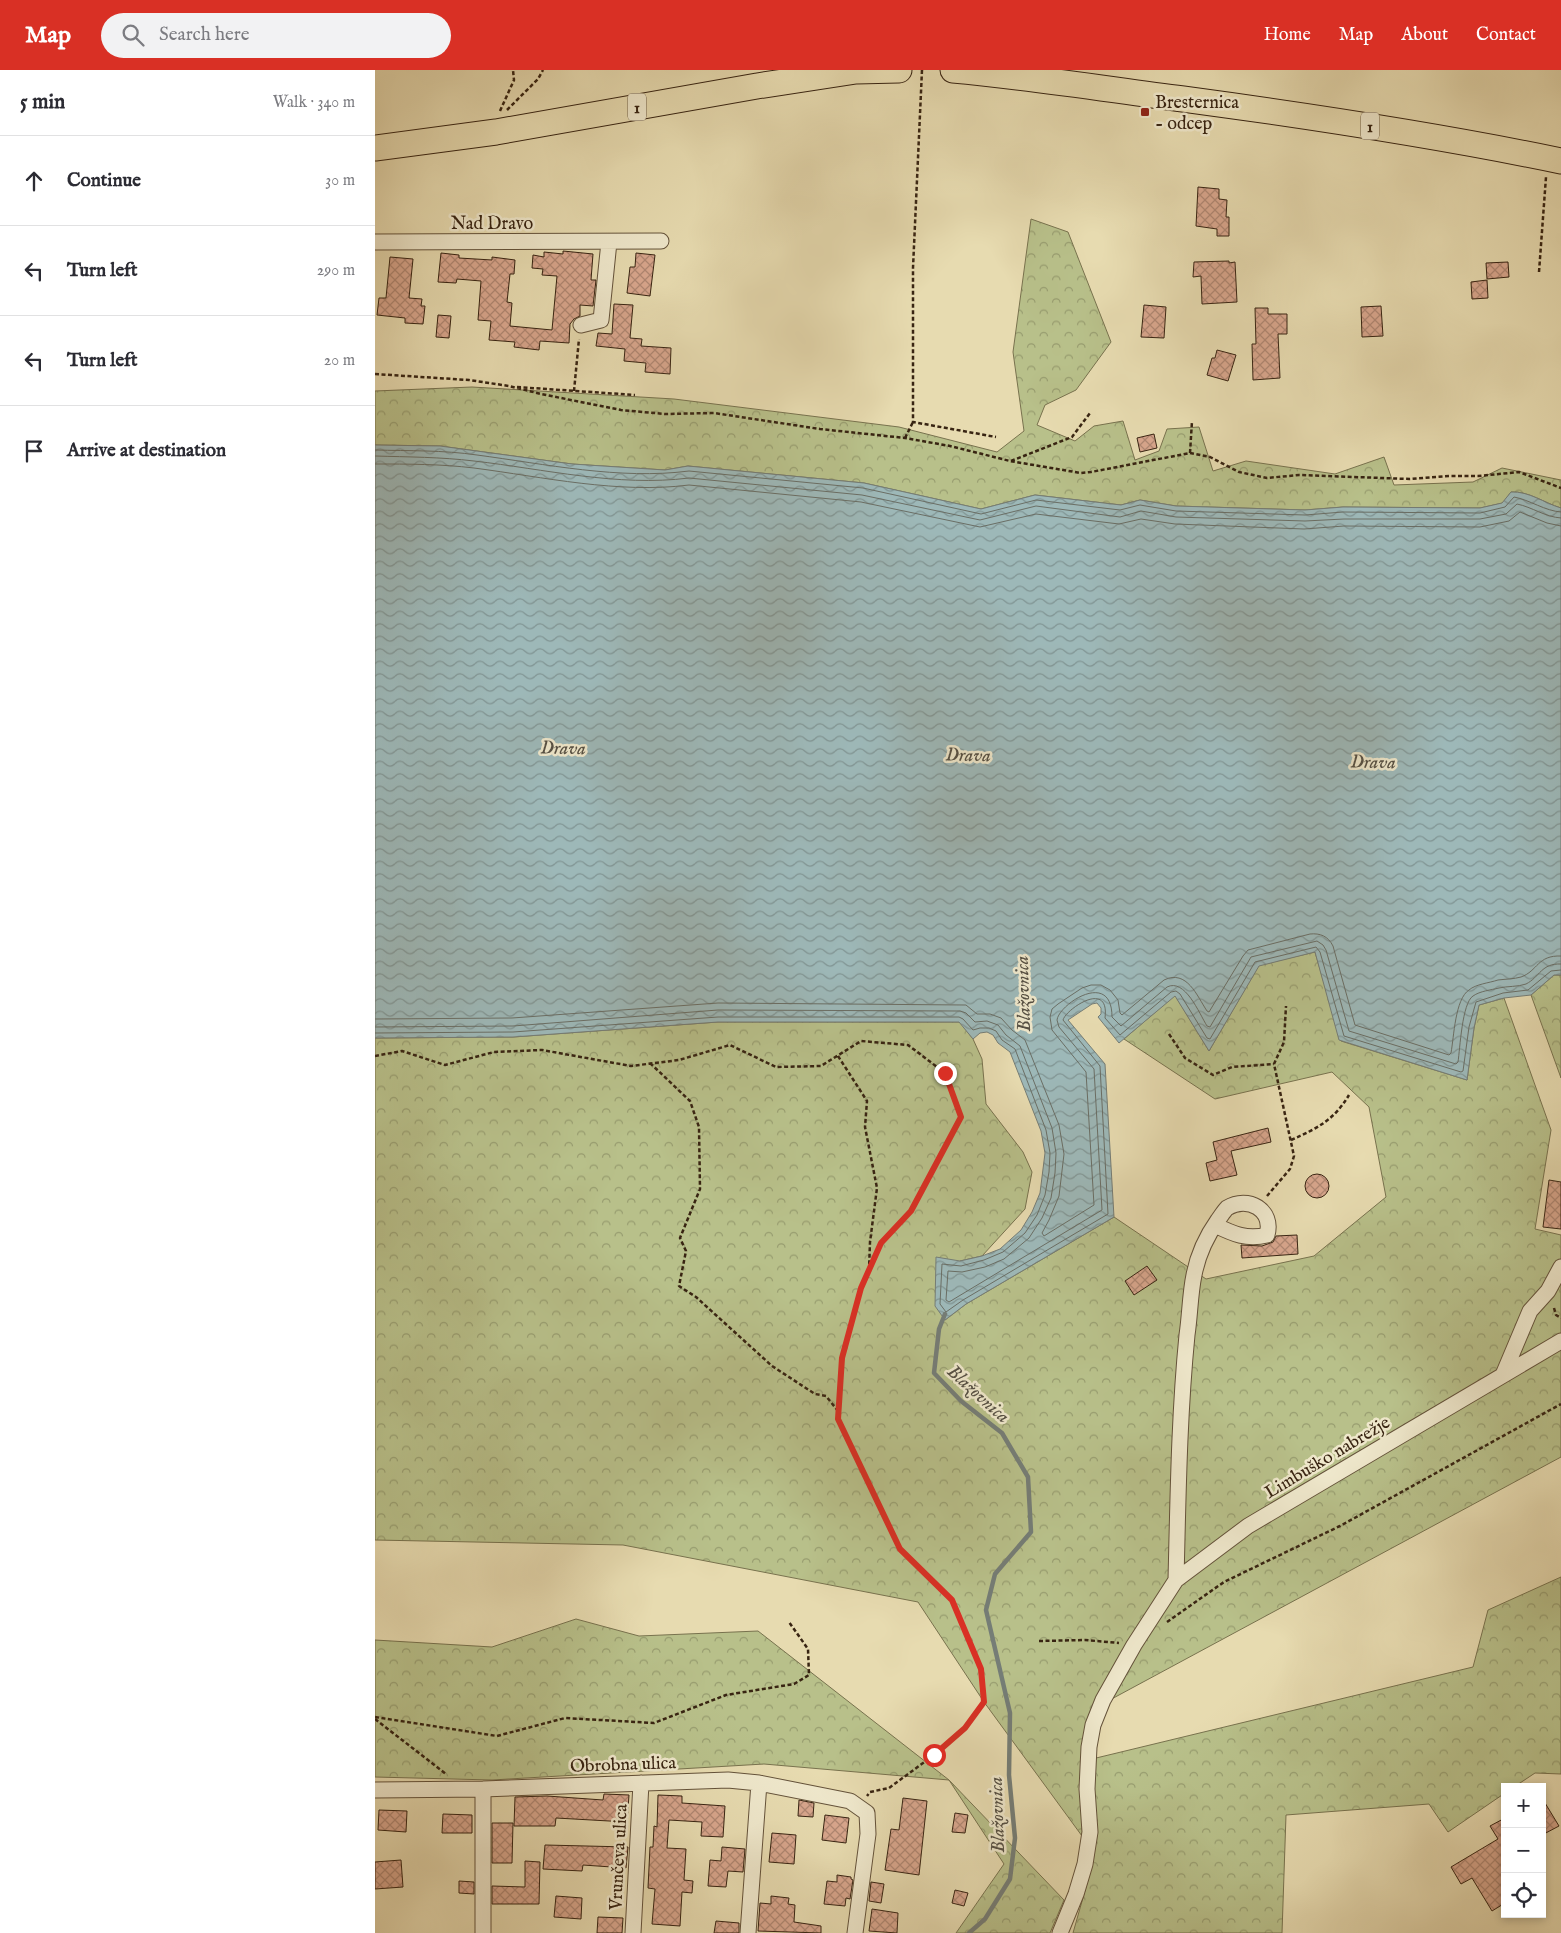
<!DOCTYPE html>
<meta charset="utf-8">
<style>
:root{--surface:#fff;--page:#f2f2f3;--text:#2b2b33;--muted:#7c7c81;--line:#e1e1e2;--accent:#d93025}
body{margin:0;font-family:"IM FELL English",serif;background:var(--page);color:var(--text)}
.controls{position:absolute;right:15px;bottom:15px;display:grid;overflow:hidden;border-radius:0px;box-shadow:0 2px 8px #0003}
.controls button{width:45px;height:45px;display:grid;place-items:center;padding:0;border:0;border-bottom:1px solid var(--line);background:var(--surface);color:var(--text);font:25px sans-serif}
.stop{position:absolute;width:15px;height:15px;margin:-11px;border:4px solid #d93025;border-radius:50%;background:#fff}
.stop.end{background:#d93025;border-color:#fff;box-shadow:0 1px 5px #0008}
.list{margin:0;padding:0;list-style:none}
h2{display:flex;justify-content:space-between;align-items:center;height:65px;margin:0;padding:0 20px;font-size:21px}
h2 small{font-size:16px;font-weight:400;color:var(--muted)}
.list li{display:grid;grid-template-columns:32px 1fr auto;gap:15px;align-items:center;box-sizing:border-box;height:90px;padding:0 20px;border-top:1px solid var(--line)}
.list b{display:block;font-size:19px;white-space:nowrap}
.list em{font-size:16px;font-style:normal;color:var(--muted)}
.icon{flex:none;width:28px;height:28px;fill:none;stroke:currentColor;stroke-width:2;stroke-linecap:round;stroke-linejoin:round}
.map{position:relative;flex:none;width:1186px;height:1863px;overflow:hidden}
header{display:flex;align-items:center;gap:30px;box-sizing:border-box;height:70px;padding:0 25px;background:var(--accent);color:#fff}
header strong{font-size:24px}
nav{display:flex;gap:28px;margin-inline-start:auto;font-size:18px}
.search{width:350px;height:45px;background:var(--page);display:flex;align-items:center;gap:12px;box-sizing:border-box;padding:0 18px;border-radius:28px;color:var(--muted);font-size:19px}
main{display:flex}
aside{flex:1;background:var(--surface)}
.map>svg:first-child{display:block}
.forest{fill:url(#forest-crowns);stroke:#78724e}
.water{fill:url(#water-waves);stroke:#757d76}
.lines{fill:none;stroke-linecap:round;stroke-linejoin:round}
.shore{stroke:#6a6e65;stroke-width:1}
.stream{stroke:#757d76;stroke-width:4.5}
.building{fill:url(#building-cross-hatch);stroke:#382412}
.street-casing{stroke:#64523a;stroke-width:17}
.primary-casing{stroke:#382412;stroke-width:27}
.path{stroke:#382412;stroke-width:2.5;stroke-dasharray:4 2.5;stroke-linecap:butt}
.street{stroke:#efe8cc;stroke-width:15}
.primary{stroke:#e7dbb0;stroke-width:25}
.route{stroke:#d93025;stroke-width:6}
.poi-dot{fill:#8f2418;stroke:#efe8cc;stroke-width:2}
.labels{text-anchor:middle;stroke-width:5;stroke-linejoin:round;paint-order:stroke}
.shield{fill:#efe8cc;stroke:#6f5f4a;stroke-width:1}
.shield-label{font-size:16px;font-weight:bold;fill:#382412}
.poi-label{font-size:18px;fill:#382412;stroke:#efe8cc;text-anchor:start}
.street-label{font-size:18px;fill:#382412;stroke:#efe8cc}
.water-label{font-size:19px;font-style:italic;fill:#565044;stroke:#efe8cc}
</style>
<header>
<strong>Map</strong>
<div class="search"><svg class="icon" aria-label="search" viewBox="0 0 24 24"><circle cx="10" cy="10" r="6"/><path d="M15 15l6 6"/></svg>Search here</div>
<nav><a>Home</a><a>Map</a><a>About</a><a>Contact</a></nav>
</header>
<main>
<aside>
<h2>5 min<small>Walk · 340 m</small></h2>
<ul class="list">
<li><svg class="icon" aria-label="ahead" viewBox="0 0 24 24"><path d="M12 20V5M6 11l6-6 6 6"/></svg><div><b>Continue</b></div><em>30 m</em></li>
<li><svg class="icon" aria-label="left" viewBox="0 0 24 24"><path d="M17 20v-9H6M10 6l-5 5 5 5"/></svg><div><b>Turn left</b></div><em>290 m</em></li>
<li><svg class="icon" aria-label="left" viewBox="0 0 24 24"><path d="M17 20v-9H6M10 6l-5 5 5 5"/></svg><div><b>Turn left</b></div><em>20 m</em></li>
<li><svg class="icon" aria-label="arrive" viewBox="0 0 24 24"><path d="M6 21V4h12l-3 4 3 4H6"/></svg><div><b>Arrive at destination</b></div></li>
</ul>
</aside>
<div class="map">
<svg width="1186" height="1863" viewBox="0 0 1186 1863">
<defs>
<pattern id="forest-crowns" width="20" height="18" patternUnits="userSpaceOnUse" patternTransform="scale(1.25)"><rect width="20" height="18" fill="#b8c08a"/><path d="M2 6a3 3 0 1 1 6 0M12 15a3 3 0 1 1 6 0" fill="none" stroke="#979c6f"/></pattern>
<pattern id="water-waves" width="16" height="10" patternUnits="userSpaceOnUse" patternTransform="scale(1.25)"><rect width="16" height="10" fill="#9db8b8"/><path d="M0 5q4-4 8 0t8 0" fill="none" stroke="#819594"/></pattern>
<pattern id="building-cross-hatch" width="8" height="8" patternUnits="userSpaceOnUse" patternTransform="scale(1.25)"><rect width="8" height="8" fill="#d8a68d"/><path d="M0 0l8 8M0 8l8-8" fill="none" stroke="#b08772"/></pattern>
</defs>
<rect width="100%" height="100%" fill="#e7dbb0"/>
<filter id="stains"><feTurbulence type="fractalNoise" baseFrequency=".004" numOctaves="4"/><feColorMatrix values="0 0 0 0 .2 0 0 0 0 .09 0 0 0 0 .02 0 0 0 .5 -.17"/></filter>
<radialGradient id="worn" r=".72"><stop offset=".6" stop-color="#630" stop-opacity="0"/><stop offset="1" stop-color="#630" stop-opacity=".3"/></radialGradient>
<!-- forest -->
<path class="forest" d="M656,149L693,162L736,272L701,320L670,335L662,355L700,371L719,356L748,351L760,390L784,381L792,359L824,357L838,401L871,391L960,404L1009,387L1019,415L1098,412L1127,398L1186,410V438C1169,433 1154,421 1136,422L1128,433L1105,438L968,437L930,440L801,436L765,430L746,435L660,425L606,439L489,413L313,396L290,400L197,394L65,376L0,375V321L97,317L299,329L524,357L622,382L649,361L638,282Z
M940,882L966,971L1092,1010L1099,958L1104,935L1129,928L1176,1060L1160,1159L1186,1165V1387L731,1632L722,1634L707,1766L609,1632L543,1532L248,1475L0,1470V968L138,967L343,952H585L598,969L607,989L611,1034L648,1082L657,1102L650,1139L607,1186L585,1191L570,1250L591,1234L739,1147L831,1209L939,1186L1011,1127L994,1037L957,1002L840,1029L749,969L800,925L834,981L884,895Z
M1179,905H1186V1008L1156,925Z
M1186,1507V1704L1160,1703L1139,1717H1130V1723L1073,1762L1054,1734L911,1745L907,1863H698L715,1803L717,1689L1098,1597L1113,1540Z
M201,1549L264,1566L383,1561L574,1710L689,1830L675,1863H581L629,1794L574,1710L389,1694L117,1710L0,1707V1570L117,1577Z"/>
<!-- water -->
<path class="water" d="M0,375L65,376L197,394L290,400L313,396L489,413L606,439L660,425L746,435L765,430L801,436L930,440L968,437L1105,438L1127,433L1136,422C1154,421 1169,433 1186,438V905H1179L1156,925L1129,928L1104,935L1099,958L1092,1010L964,970L940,882L884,896L834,981L800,926L744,973L723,947L726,944V938L722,933L717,934L693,950L730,994L739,1147L591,1234L570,1250L560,1236L561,1187L585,1191L607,1186L625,1179L646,1160L657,1142L665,1123L670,1083L666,1061L635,982L623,973L618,965L612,962L605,963L598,969L584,952H343L138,967L0,968Z"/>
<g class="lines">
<!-- shore -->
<path class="shore" d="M0,380C34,381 68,380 102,385C170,394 245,410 314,401L488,418L606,444L661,430L745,440L765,435L801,441L930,445L968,442L1105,443L1130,437L1139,427C1155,430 1170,441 1186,442
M0,386C33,387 66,387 99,391C169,399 243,417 314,408L487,425L605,450L661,436L745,447L766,441L801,447L930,451L969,449H1105L1131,444L1142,434C1157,437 1170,447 1186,448
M0,394C33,394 66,394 99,398C168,407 244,424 314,415L486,432L605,457L661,444L744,454L766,449L800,454L929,459L969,456L1105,457L1134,451L1145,442L1172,453L1186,456
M0,949L137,948L343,933L591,935L602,944H615L626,948L637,960L650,970L684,1055L689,1084L684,1126L674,1150L667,1163L669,1166L719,1135L711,1002L677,960L675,947L677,939L683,934L707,918L716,915H726L735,920L743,930L745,943L747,945L789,910C812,899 822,926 832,941L834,942L868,886L873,880L935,864C945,863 953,866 958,876L980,955L1074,985L1076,983C1079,967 1080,929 1094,920C1101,914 1114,913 1123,910C1131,909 1139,909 1146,907C1163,901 1162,885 1186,886
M0,957L138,956L343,940L585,941L591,943L600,952L612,951L623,955L631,965L645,976L677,1058L681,1083L680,1103L676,1128L667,1148L654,1168L629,1189L610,1197L587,1202L573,1201L571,1230L574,1232L727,1140L719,999L684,957L682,950C684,934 737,899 737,947L746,956L792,917C810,908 824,943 832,956L835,957L876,887L942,871L948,875L951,880L974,961L1081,994L1083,992C1085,979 1087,933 1098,926C1105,921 1116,920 1124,918C1132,916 1143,917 1151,914C1165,907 1166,893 1186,894
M0,963L138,962L343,947H584L588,949L598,960L605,958H614L621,961L627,970L640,979L671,1060L675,1083L674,1102L670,1125L662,1145L650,1163L628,1182L609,1190L586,1196L567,1194L565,1234L571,1242L588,1230L733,1144L725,996L688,950C691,939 735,909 730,948L745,965L796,922L801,921L805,924L832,968L835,969L880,892L941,877L945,882L969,966L1086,1002L1088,1001L1094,957L1101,932L1128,923L1153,920L1176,901L1186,900"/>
<!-- stream -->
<path class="stream" d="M570,1244L564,1259L559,1303L586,1331L627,1363L653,1407L656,1462L620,1504L611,1540L635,1643L634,1705L640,1768L635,1809L610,1849L594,1863"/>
</g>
<!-- building -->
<path class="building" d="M823,117L844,119V129L852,130L851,147H854V166H842V159L821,156Z
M188,181L218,184L216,210H221L218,236L205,235V246L199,249L195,254L194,273L165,271L164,280L139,277L140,272L114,270L116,251L103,250L106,211L82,209L81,213L63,212L66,183L84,185V188L117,190V187L140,190L139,204H135L132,232L137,233L135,256L177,260L182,206L167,205L168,199L157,198L158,185L169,187V182L188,184Z
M261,183L280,185L275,226L252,223L255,197H260Z
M15,187L38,189L34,228L47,229L46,236H50L48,254L30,253V248L2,245L4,228H11Z
M854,191V193L860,192L862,232L827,234L826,206L818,207L819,192Z
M1133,192L1134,207L1112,209L1111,193Z
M1112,210L1113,228L1097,229L1096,212Z
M239,234L258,235L255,268L267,269L266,276L296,278L295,304L270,302L271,293L249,291L250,279L221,276L223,263L237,264Z
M769,235L791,237L789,268L766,267Z
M1006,236L1008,266L987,267L986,237Z
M880,238H893V244H912V264H903L905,308L878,310L877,274H881Z
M63,245L76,246L74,268L61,267Z
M842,280L861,285L853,311L832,305L837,288H840Z
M779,364L782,378L765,382L762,368Z
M893,1058L896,1072L856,1081L862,1105L835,1111L831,1093L842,1090L838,1072Z
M930 1116a12 12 0 1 1 24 0a12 12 0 1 1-24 0Z
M1174,1110L1186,1112V1159L1168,1157Z
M922,1165L923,1184L867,1188L866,1175L887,1176L898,1172L901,1166Z
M772,1196L782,1210L759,1225L750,1211Z
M229,1724L254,1725L252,1752L181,1748L180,1756H139L140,1727L172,1726L228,1730Z
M283,1725L307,1726V1733L350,1736L348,1767L326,1766L327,1752L294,1750L292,1778L311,1779L309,1810L318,1811L317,1823L307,1822L305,1856L277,1854L280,1819L273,1818L275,1777H278L279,1756L282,1757Z
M528,1728L552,1731L544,1805L510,1800L516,1759L524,1760Z
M1167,1728L1184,1756L1167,1765Z
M424,1730L439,1733L438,1747L423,1746Z
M4,1740L32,1741L31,1762L3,1760Z
M580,1743L593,1745L590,1763L577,1762Z
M68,1744L97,1745V1763H67Z
M450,1745L474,1748L471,1773L447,1770Z
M1130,1748V1833L1117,1841L1097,1808L1086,1814L1076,1797L1123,1769L1115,1756Z
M117,1753H138L137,1793H117Z
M397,1763L421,1765L419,1794L394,1792Z
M170,1775L253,1777L251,1798L208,1795L207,1801L168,1799Z
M347,1777L370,1779L368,1802L353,1801L351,1817L333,1816L335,1790L346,1791Z
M26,1790L28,1817L0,1819V1792Z
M150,1791L165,1792L164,1834H117V1816L150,1817Z
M462,1805L476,1807V1809L478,1810L475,1829L471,1828L470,1836L449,1834L452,1811L462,1812Z
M84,1811L99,1812V1824L84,1823Z
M496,1812L509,1814L506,1833L494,1831Z
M580,1820L593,1823L589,1836L577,1833Z
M181,1826L207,1828L206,1849L179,1847Z
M396,1826L414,1828L413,1834L420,1835L419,1852L446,1856V1863L383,1861L385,1833L396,1834Z
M497,1839L523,1843L522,1863L494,1861Z
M223,1847L248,1848L247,1863H222Z
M341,1851L364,1853V1863H339Z"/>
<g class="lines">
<!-- street casing -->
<g class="street-casing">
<path id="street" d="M0,172L286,171
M206,255L226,250L234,172
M1128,1305L1155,1241L1173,1221L1186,1197
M801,1510C803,1429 804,1346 812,1265C815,1245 815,1224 819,1205C823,1184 831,1167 843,1150C846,1146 849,1141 852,1138C873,1125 899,1140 892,1165C872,1170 858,1164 840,1155
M0,1720L108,1719L353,1710L384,1713L475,1731L492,1743L493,1764L480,1863
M108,1863V1719
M258,1863L266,1713
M373,1863L384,1713
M685,1863L701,1824L710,1794L715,1762L712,1719L714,1677L718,1655L728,1630L759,1575L801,1510L873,1456L1186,1271"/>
</g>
<!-- primary casing -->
<g class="primary-casing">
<path id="primary" d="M578,0C655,7 731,19 808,29C934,46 1061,65 1186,91
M0,78L121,62L382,16L481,1L524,0"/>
</g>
<!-- path -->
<path class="path" d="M547,0L538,198V352L621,367
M132,40L163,9L168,0
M125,41L139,10L138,0
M1164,202L1171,107
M0,304L94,310L134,316L166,324L246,340L290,344L339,343L445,359L530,368L575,376L635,391L706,403L716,402L815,383L835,387L864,402L892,408L924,405L1035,409L1074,406H1103L1144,402L1186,418
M142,317L260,325
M199,321L204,269
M530,368L538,352
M815,383L817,351
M636,391L697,367L715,343
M794,964L810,988L838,1005L857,997L899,994
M0,986L27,981L70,995L119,982L167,980L256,996L304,990L355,975L401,997L446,996L486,971L533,975L570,1003L586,1047L536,1141L506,1173L486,1218L467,1288L463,1349L525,1479L577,1530L606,1599L609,1632L590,1658L559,1685L514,1718L495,1722L492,1726
M463,986L492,1031L490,1057L502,1118L495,1172L494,1200
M275,993L315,1031L324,1057L325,1119L305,1168L311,1181L304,1216L321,1227L397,1296L440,1324L451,1326L463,1341
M916,1070C943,1058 959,1050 974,1025
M892,1126L915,1099L919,1086L899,994L909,972L911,936
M1179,1238L1181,1245L1186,1248
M792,1552L849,1512L965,1456L1186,1334
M664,1571L710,1570L744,1573
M0,1647L122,1666L190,1648L279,1653L351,1625L419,1614L434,1605L433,1579L414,1552
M0,1649L71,1704"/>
<!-- street -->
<use href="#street" class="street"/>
<!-- primary -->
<use href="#primary" class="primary"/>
</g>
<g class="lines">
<!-- route -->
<path class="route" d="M559,1685L590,1658L609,1632L606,1599L577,1530L525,1479L463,1349L467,1288L486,1218L506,1173L536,1141L586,1047L570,1003"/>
</g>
<!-- markers -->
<rect class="poi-dot" x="765" y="37" width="10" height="10" rx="2.5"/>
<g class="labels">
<!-- shield labels -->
<g class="shield">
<rect x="253" y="23.5" width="18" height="27" rx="4"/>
<rect x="986" y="42.5" width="18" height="27" rx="4"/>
</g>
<g class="shield-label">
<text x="262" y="43">1</text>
<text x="995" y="62">1</text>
</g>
<!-- poi labels -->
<g class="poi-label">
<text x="780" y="38">Bresternica<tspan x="780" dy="21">- odcep</tspan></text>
</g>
<!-- street labels -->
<g class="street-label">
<text x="117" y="159">Nad Dravo</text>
<text transform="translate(952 1387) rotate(-31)" y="6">Limbuško nabrežje</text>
<text transform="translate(248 1694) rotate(-2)" y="6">Obrobna ulica</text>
<text transform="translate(243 1787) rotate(-87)" y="6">Vrunčeva ulica</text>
</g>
<!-- water labels -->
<g class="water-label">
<text transform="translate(188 677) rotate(1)" y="7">Drava</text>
<text transform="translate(593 684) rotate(1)" y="7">Drava</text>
<text transform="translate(998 691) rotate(1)" y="7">Drava</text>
<text transform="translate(647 924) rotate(-92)" y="7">Blažovnica</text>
<text transform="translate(604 1323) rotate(42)" y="7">Blažovnica</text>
<text transform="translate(621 1745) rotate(-92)" y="7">Blažovnica</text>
</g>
</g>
<rect width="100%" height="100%" filter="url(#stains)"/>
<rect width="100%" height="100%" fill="url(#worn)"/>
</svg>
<div class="controls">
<button>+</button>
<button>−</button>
<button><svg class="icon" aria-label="locate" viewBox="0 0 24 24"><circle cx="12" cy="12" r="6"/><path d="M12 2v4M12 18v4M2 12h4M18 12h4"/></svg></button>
</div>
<div class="stop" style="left:559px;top:1685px"></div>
<div class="stop end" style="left:570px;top:1003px"></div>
</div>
</main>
